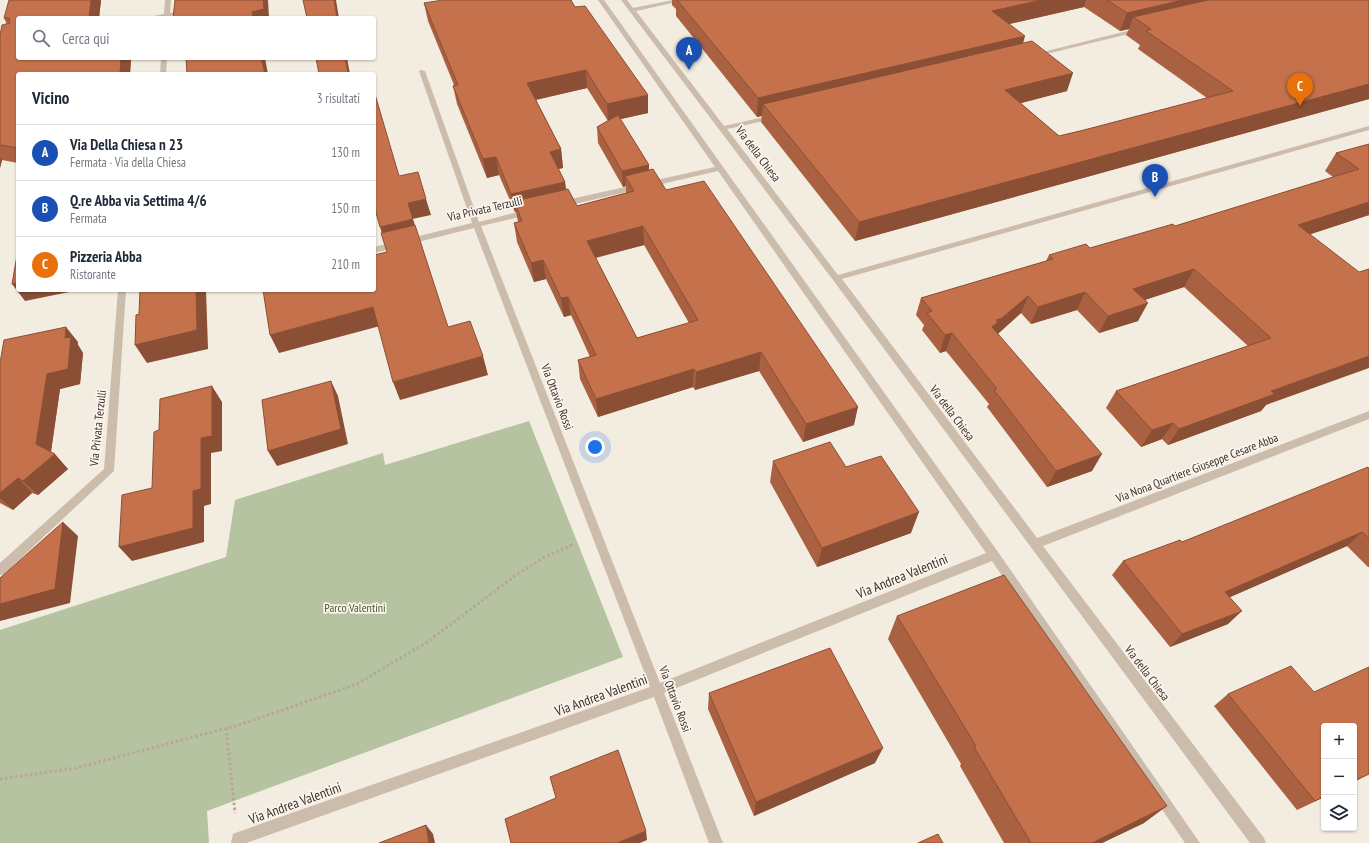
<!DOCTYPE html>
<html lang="it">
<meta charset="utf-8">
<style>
:root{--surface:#fff;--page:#f2f2f3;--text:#1f2937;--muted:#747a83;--line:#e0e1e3;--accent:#ea580c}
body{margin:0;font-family:"PT Sans Narrow",sans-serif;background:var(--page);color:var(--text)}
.controls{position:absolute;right:12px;bottom:12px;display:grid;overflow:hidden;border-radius:4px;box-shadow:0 1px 3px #0004}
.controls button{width:36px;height:36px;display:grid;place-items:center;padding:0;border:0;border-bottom:1px solid var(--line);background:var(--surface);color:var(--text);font:20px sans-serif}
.you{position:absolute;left:595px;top:447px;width:14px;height:14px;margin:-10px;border:3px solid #fff;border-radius:50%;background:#1a73e8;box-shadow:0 0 0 6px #1a73e833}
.badge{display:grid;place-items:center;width:26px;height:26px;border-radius:50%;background:var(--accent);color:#fff;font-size:13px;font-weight:700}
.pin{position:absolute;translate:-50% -33px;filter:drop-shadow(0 1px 2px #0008)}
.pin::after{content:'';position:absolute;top:21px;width:14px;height:12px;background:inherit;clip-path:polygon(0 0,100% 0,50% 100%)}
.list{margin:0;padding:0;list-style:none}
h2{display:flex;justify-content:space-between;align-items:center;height:52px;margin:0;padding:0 16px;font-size:17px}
h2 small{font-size:13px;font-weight:400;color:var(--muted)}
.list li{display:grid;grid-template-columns:26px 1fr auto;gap:12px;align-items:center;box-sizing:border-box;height:56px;padding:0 16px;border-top:1px solid var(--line)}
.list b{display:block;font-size:15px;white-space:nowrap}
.list p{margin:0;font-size:13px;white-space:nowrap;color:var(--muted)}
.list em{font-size:13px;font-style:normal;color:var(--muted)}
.icon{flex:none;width:22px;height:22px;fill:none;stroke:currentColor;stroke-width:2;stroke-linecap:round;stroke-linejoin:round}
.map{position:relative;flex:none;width:1369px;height:843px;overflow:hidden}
.search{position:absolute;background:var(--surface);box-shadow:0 1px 3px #0004;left:16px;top:16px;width:360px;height:44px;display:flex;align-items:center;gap:10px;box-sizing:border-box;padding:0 14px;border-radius:4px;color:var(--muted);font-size:15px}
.panel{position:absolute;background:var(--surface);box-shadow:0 1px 3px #0004;left:16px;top:72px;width:360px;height:220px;border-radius:4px}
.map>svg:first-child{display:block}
.green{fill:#b5c3a0}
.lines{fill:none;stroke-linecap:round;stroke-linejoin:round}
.path{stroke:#b8a796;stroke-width:3;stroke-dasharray:2.5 2.5;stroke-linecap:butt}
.minor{fill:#ccbcac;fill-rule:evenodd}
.wall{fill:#a96141;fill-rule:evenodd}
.shaded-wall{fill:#8a4f35}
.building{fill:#c5714c;stroke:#8a4f35;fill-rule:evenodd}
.labels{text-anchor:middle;stroke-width:3.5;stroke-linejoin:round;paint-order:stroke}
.street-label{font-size:12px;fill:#3a302b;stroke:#fbf5ed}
.park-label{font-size:12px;fill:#46582e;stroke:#fbf5ed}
.near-street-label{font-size:14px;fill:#3a302b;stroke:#fbf5ed}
</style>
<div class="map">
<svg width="1369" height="843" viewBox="0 0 1369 843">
<rect width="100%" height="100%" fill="#f3ece0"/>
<!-- green -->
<path class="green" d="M529,421L623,657L207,811L209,843H0V630L226,557L235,500L383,453L385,465Z"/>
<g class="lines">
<!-- path -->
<path class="path" d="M226,728L235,813
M0,779L76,768L242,724L357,684L426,643L516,575L545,557L574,544"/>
<!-- minor -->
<path class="minor" d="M165,0H171L170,13L187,10L190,12L170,16V18H145L164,14Z
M598,0H604L998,552L1200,843H1185L992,561L664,693L723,843H709L654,697L246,843H231L233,834L238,832L650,687L474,228L374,253V247L472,223L419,71L420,70L425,71L479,222L529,209L533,212L532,214L481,226L660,683L986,553L718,171L562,207L559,206L558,204L562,201L715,167Z
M621,0H627L633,8L673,0H686L636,11L724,126L778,114V118L727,129L838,275L1369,126V130L842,279L1037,538L1369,411V419L1043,546L1264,838L1266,843H1250L833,280Z
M1139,28L1142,30L1141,31L1034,57L1031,55Z
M161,58H167L166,74H160Z
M118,290H126L114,471L4,574L0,575V563L104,469Z"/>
</g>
<!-- wall -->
<path class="wall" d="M101,0L99,18H18V58H131L130,74H18V163L2,160L0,168V35L7,24L4,18Z
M672,0H1369V99L855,241L761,122L762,116L757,117L676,16V9L672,5ZM1084,7L1120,31L1129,29L1126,35L1140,45L1138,49L1207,98L1084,130L1059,136L1020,103L1067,91L1023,43L1009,24Z
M424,3L575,7L648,113L620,119L649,165V170L854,425L803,442L759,371L695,390L693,387L598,417L580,379L578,360L590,357L571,315L564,317L546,279L534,282L517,242L514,223L518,222L516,212H515L499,175L487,178L457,104L453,86L454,85L428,21ZM587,88L608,121L597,127L598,143L623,187L626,186V193L577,206L566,189L565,182L558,169L563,168L561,149L536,100ZM644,245L689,323L637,338L596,258Z
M1369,144V215L1311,234L1266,405L1261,411L1168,445L1162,439L1141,447L1106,408L1116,391L1248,346L1184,287L1144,300L1138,321L1099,333L1077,310L1031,324L1021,313L998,334L1092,471L1047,487L987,407L989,404L946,351L940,353L922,330L924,325L916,315L921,298L1046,261L1049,255L1090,248L1175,226L1333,177L1325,171L1336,153Z
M78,342V345L83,353L80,384L60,389L51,452L68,469L38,495L32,493L13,510L0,503V363Z
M773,461L911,533L817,567L770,482Z
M1369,469V567H1368L1347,546L1230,597L1228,624L1170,647L1112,575L1123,561L1182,542Z
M897,616L1144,823L1102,843H1004L960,766L961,764L888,639Z
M709,693L875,763L754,816L708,709Z
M1228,694L1324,797L1297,810L1214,706Z"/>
<!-- shaded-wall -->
<path class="shaded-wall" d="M91,0H101L99,18H89Z
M263,0H268L269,18H253L252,12Z
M334,0H336L339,18H337Z
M1042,0H1086L1084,7L987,29L992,11Z
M1183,0H1250L1133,17L1129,29L1120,31L1127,13Z
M1025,36L1020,55L763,104L762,116L757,117L758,98Z
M121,58H131L130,74H120Z
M261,58H265L268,74H265Z
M345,58H347L350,74H348Z
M586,70L587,88L530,101L527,83Z
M1073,73L1067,91L999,109L1005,90Z
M1369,84V99L855,241L859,222Z
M648,95V113L608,122L607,104Z
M561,149L563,168L553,170L550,152Z
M0,157L2,160L0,168Z
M496,157L499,175L487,178L483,159Z
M649,165V181L625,176L626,186L623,187L622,171Z
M565,182L567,200L514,201L516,212H515L511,194Z
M426,199L431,215L412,219L408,203Z
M1369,202V215L1286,242L1298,225Z
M413,219L418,235L385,243L380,227Z
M643,226L644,245L589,259L587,241Z
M543,260L546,279L534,282L531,263Z
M1194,269L1184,287L1124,307L1133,289Z
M18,283V290H79L25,301L12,284Z
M196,290H206L208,349L147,363L135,345Z
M1085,292L1077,310L1031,324L1038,307Z
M1028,296L1021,313L996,335L992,327L996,320Z
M568,297L571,315L564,317L561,298Z
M1148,303L1138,321L1099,333L1108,316Z
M373,307L380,326L279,353L270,335Z
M66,327L78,342V345L83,353L80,384L60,389L50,458L55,454L68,469L38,495L23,481L36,444L47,374L65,338Z
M952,333L946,351L940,353L945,335Z
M761,352L759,371L695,390L696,372Z
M483,356L488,375L400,400L393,382Z
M1369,356V368L1266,405L1261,411L1168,445L1179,429L1271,391Z
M694,369L693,387L598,417L596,399Z
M331,381L338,396L348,444L277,466L268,451Z
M212,386L222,402V451L211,453V504L204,506V542L132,561L119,547L193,491L201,438Z
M858,407L854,425L803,442L806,424Z
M1173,423L1162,439L1141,447L1152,430Z
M1102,454L1092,471L1047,487L1056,471Z
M18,478L32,493L13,510L0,498V493Z
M919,512L911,533L817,567L822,548Z
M63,522L78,536L70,603L0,621V604Z
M1362,532L1347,546L1212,605L1225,592Z
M1242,611L1228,624L1170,647L1182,634Z
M883,748L875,763L754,816L756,802Z
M1369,774L1354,782V781Z
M1324,796V797L1297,810L1315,801Z
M1167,806L1144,823L1102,843H1092Z
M426,825L433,834L435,843H429Z
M646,831L647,840L640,843H617Z"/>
<!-- building -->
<path class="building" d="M9,0H91L89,18H18V58H121L120,74H18V148L0,145V35L2,25L10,23L9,18H4Z
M175,0H263L264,9L252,12L253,18H173Z
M303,0H334L337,18H307Z
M443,0H571L575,7L585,6L648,95L607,104L586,70L527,83L561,149L550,152L565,182L511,194L496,157L483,159L453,86L458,85L424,3Z
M677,0H1042L992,11L1025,36L758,98Z
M1107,0H1183L1127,13Z
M1208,0H1369V84L859,222L763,104L1032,41L1073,73L1005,90L1059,136L1084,130L1233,91L1146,31L1151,29L1133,17Z
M186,58H261L265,74H187Z
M316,58H345L348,74H319Z
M374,91L399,176L418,172L426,199L408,203L413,219L380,227L374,205Z
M618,115L649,165L622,171L597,127Z
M1369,144V202L1298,225L1359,272L1369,269V356L1271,391L1275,394L1179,429L1173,423L1152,430L1116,391L1271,338L1194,269L1133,289L1148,303L1108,316L1085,292L1038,307L1028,296L1002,318L996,320L998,322L992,327L1102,454L1056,471L994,390L997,389L952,333L945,335L927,313L932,311L921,298L1053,259L1049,255L1086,244L1090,248L1173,224L1175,226L1359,169L1336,153Z
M653,169L666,190L704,181L858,407L806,424L761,352L696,372L694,369L596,399L578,360L596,355L568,297L561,298L543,260L531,263L514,223L522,221L514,201L568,189L577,206L634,191L625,176ZM643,226L698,320L637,338L587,241Z
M415,225L448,327L470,321L483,356L393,382L373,307L270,335L263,290H374V255L387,252L381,233Z
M18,250V283L12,284Z
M140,290H196L197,330L135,345L136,315L139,314Z
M66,327L65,338L71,337L68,369L47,374L36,444L55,454L23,481L18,478L0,493V363L4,340Z
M331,381L341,429L268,451L262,400Z
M212,386V436L201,438V489L193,491V528L119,547L122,495L152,488L154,432L159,430L160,399Z
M830,442L846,467L881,456L919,512L822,548L773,461Z
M1368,467L1369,469V538L1362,532L1225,592L1242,611L1182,634L1123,561L1180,540L1182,542Z
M63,522L55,589L0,604V578Z
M1004,575L1167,806L1092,843H1031L974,747L976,746L897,616Z
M830,648L883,748L756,802L709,693Z
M1291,666L1314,692L1369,667V774L1354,781V726H1324V796L1315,801L1228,694Z
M618,750L646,831L617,843H511L505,819L556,798L550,777Z
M426,825L429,843H379Z
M938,834L943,843H918Z"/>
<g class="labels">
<!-- street labels -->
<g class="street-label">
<text transform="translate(758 154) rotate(53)" y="4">Via della Chiesa</text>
<text transform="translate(485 209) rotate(-13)" y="4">Via Privata Terzulli</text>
<text transform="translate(557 397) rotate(69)" y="4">Via Ottavio Rossi</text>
<text transform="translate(952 413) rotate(53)" y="4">Via della Chiesa</text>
<text transform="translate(98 428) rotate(-84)" y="4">Via Privata Terzulli</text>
<text transform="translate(1197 468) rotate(-21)" y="4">Via Nona Quartiere Giuseppe Cesare Abba</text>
<text transform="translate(1147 673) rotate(53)" y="4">Via della Chiesa</text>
<text transform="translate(675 699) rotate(69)" y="4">Via Ottavio Rossi</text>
</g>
<!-- park labels -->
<g class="park-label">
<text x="355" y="612">Parco Valentini</text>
</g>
<!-- near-street labels -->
<g class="near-street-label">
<text transform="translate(902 576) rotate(-22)" y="5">Via Andrea Valentini</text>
<text transform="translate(601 695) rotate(-20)" y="5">Via Andrea Valentini</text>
<text transform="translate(295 803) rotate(-20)" y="5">Via Andrea Valentini</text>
</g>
</g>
</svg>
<div class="controls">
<button>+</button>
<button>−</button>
<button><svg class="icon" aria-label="layers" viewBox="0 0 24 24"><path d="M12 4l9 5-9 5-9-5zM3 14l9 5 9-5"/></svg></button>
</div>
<div class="you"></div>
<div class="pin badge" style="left:689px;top:70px;background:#1a4fb4">A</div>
<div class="pin badge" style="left:1155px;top:197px;background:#1a4fb4">B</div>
<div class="pin badge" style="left:1300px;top:106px;background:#e8710a">C</div>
<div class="search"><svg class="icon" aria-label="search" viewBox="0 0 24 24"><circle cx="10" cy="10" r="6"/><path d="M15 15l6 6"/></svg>Cerca qui</div>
<section class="panel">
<h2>Vicino<small>3 risultati</small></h2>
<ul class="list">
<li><span class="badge" style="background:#1a4fb4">A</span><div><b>Via Della Chiesa n 23</b><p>Fermata · Via della Chiesa</p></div><em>130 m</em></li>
<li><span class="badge" style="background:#1a4fb4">B</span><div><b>Q.re Abba via Settima 4/6</b><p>Fermata</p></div><em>150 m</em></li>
<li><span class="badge" style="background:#e8710a">C</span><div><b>Pizzeria Abba</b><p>Ristorante</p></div><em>210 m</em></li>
</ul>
</section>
</div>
